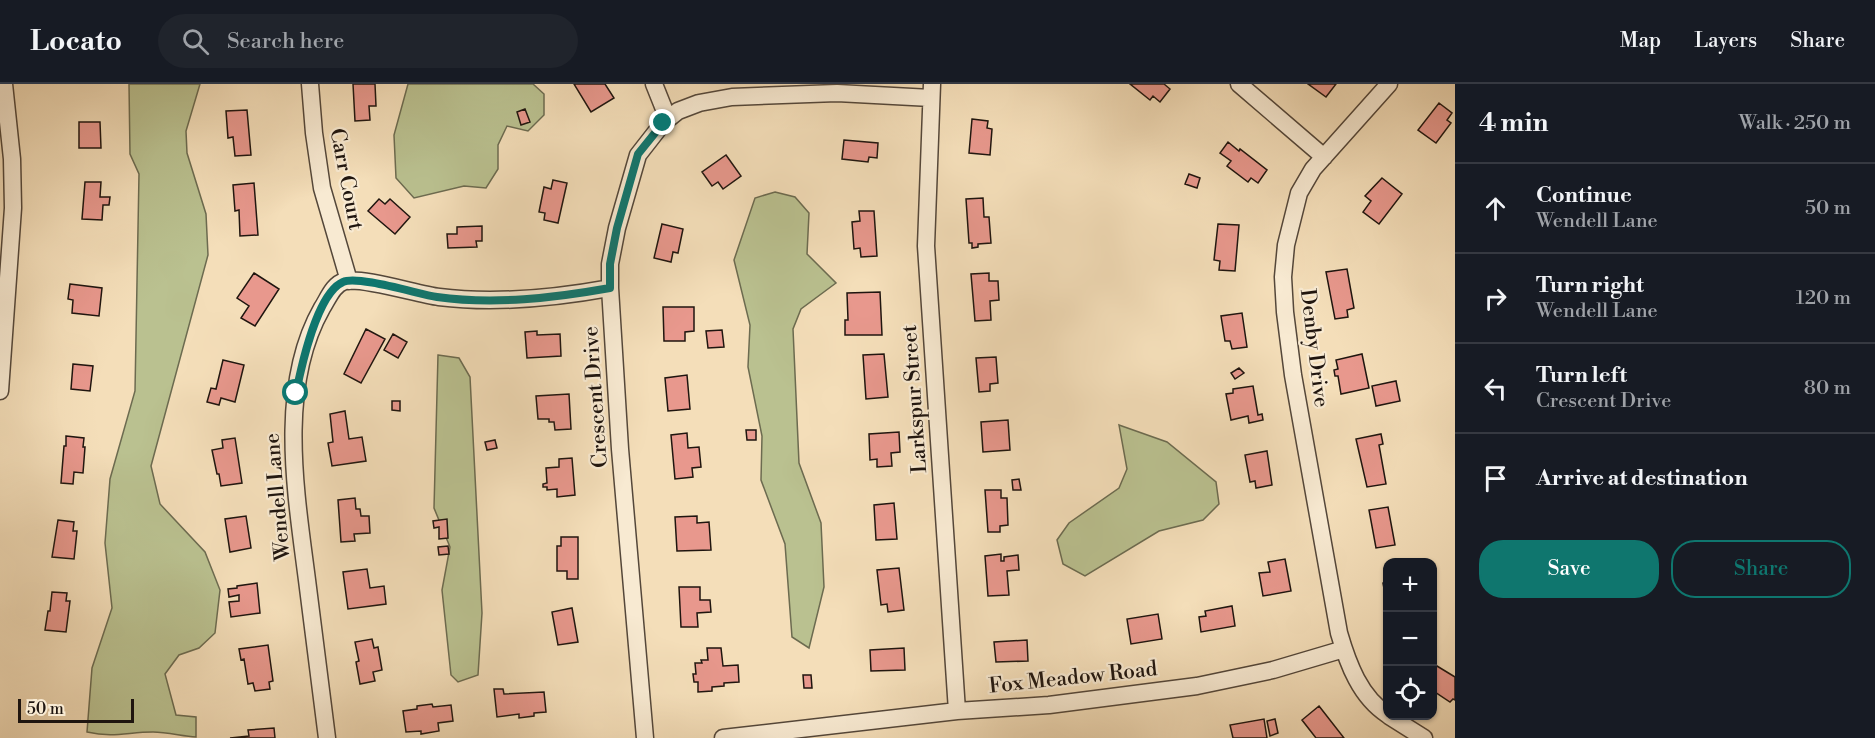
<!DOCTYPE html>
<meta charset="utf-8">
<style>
:root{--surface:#171b24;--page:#20242c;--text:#f1f3f6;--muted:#9ea1a6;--line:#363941;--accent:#0f766e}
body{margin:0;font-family:"Libre Bodoni",serif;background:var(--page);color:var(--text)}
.controls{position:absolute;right:18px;bottom:18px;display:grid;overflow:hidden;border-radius:12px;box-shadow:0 2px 4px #0004}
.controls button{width:54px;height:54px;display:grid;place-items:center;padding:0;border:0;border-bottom:2px solid var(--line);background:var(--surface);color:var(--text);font:30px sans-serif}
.scale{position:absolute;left:18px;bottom:15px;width:116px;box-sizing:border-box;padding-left:6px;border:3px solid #1f150f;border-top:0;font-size:16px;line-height:21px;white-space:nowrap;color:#1f150f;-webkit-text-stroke:4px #f8ead2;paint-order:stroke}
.stop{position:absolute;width:18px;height:18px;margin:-14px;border:4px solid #0f766e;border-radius:50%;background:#fff}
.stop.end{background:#0f766e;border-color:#fff;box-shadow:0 2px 6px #0008}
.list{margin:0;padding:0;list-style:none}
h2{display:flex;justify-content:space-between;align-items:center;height:78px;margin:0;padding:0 24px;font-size:26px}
h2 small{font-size:20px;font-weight:400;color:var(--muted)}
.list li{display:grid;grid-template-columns:39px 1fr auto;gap:18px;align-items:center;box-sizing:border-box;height:90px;padding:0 24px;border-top:2px solid var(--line)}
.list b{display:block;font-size:22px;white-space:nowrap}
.list p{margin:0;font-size:20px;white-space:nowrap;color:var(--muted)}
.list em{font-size:20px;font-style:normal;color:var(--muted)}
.actions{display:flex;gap:12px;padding:18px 24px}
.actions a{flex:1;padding:14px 0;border:2px solid var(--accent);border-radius:24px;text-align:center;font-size:21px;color:var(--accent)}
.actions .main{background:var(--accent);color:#fff}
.icon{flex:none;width:33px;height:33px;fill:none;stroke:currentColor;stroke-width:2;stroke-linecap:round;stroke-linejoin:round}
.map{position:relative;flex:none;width:1455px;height:654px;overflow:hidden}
header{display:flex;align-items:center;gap:36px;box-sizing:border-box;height:84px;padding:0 30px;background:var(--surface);border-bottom:2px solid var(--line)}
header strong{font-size:28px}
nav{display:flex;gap:33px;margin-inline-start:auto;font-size:21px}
.search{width:420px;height:54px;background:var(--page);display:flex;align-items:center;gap:15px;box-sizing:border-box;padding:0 21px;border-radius:33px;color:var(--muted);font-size:22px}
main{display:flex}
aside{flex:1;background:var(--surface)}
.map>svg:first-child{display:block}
.green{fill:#bac190;stroke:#6c6b50;stroke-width:1.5}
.building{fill:#e8988d;stroke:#1f150f;stroke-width:1.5}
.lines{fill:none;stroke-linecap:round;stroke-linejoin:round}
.street-casing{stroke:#54473a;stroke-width:19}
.street{stroke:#f8ead2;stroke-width:16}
.route{stroke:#0f766e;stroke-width:8}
.labels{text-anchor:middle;stroke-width:4.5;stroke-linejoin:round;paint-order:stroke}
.street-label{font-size:21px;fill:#1f150f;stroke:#f8ead2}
</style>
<header>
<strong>Locato</strong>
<div class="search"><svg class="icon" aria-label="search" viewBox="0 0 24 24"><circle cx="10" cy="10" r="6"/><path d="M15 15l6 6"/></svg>Search here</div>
<nav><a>Map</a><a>Layers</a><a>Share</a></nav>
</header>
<main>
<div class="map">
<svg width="1455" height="654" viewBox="0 0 1455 654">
<rect width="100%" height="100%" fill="#f4deb9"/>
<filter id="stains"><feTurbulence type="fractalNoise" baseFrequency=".00333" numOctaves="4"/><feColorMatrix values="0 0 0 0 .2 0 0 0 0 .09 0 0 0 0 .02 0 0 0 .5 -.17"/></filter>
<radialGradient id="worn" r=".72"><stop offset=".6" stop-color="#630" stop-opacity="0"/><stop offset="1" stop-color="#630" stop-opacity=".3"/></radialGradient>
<!-- green -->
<path class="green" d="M129,0H200L186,47L187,69L206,130L208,171L151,382L160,420L205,468L220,506L215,549L199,564L179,571L165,590L176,631L196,633V653C182,652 167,648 153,648C128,648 114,654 87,648L92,584L112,524L105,459L110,395L135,307L139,90L130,70Z
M408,0H533L544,10V31L528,47L507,42L498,61V85L486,104L464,102L414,114L396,94L394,51Z
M775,108L795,113L809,129L807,170L836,199L801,225L793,245L799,379L821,439L824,503L809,564L792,553L785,460L761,396L762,352L748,283L750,241L734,176L755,114Z
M438,271L459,274L470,293L482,529L478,591L458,598L451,591L442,506L450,463L434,424Z
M1119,341L1167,358L1216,398L1219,420L1203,436L1159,447L1085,492L1063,480L1057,456L1069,439L1119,404L1127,385Z"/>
<!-- building -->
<path class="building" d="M353,0H375L376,22H369L370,36L355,37Z
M574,0H605L614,14L591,28Z
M1130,0H1164L1170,5L1160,18L1153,12L1150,16Z
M1308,0H1336L1326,13Z
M1439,19L1452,29L1447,36L1451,39L1436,59L1418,46Z
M525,25L530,38L521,41L517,28Z
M247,26L251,71L235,72L233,53L228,54L226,27Z
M972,35L988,37L987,44L992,45L990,71L969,69Z
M79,38H100L101,64H79Z
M844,56L878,59L877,74L869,73L868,78L842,75Z
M1228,58L1239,67L1240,65L1267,86L1258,99L1251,94L1248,98L1227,82L1231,77L1220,69Z
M726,71L741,92L723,105L718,98L712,102L702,88Z
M1189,90L1200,94L1197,104L1185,100Z
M1382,94L1402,110L1379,140L1363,128L1371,117L1365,112Z
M553,96L567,99L558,139L544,136L545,129L539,128L544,103L551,105Z
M85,98H101L100,113H110L109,121H103L102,136L82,135Z
M254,99L258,151L240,152L239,126L235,127L233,101Z
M983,114L984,133H989L991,159L978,160V163L972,164V159H969L966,115Z
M379,115L385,120L390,115L410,133L395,150L368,127Z
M859,127H874L877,172L861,173L860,164L854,165L852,138L860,137Z
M662,140L683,145L678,169L673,168L671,178L654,174Z
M1218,140L1239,141L1235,187L1219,186L1220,177L1214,176Z
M482,142V157H476L477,163L448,164L447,150H457V143Z
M1347,185L1354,224L1347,226L1348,233L1335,235L1326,188Z
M254,189L279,205L255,242L241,234L249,222L237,214Z
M989,189V197H998L999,216L990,217L991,236L975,237L971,190Z
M70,200L102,204L99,232L72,229L73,216L68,215Z
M880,208L882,251H845V236H848L847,209Z
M663,223H694V247L685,248V257H664Z
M1242,229L1247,263L1232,265L1230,257H1225L1221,232Z
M366,245L385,255L361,299L344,290Z
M722,246L724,263L708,264L706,247Z
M537,247V251L560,250L561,272L527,274L525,248Z
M393,250L407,258L398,274L384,266Z
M884,270L888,313L866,315L863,271Z
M1362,270L1369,304L1341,310L1338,292H1335L1334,286L1338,285L1336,276Z
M996,273L998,299L990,300V307L979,308L976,274Z
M223,276L244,281L235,318L221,314L219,321L207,318L211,304L216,305Z
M73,280L93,282L90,307L71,305Z
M1239,284L1244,289L1235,295L1231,289Z
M687,291L690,325L668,327L665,294Z
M1396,297L1400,317L1376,322L1372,302Z
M1253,302L1258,331L1262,330L1263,336L1249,339L1248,332L1231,336L1226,310L1233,309V305Z
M569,310L571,345L555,346L554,338H549V335H538L536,312Z
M392,317H400V327L392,326Z
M345,327L349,355L362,353L366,377L332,382L328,359L333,358L330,330Z
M1008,336L1010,366L983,368L981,338Z
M746,346H756V356H747Z
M899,348L900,368L891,369L892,382L877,383V375L870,376L869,350Z
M687,349L688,364L699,363L701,383L692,384L693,393L675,395L671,351Z
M1381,350L1383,360L1379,361L1386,400L1367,403L1356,355Z
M66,352L84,354L83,363H85L83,389L74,388L73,400L61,399L64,362H66Z
M235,354L242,399L221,402L219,390H217L212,366L223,364L222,356Z
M495,356L497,364L487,366L485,358Z
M1267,367L1272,401L1256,404L1255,397L1250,398L1245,371Z
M572,374L575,411L557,413V405L547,406V403H543V400L547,399L546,384L559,383V375Z
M1019,395L1021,406H1013L1012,396Z
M985,406H1001V414H1007L1008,441L1000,442V448H988Z
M355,414L356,425H360L361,432H369L370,449L354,450L355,457L341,458L338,416Z
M894,419L897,455L876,456L874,421Z
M1388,423L1395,461L1376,464L1369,426Z
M246,432L251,464L230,468L225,435Z
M697,432V439L709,438L711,466L677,467L675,433Z
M447,435L448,454L439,455V443L434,444L433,437Z
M58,436L74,438L73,447H77L74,475L52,473Z
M561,453H578V495H567V487H557V462H561Z
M448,462L449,470L439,471L438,463Z
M1001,470V477H1004V473L1018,471L1019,486L1007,487L1009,511L988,512L985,472Z
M1285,475L1291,507L1263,512L1259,489L1270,488L1268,478Z
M899,484L904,526L888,528L887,520L881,521L877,486Z
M367,485L370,504L384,502L386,520L348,525L343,488Z
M1388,498V526L1383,499Z
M257,499L260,529L231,533L229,518L239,517V511L229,513L228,505L237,504V502Z
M679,503H700V516H710L711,528L697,529L698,543H681Z
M52,508L67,509L66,517H70L66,548L45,546L48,527H50Z
M1232,522L1235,542L1201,548L1199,533L1206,532L1205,527Z
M572,524L578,558L558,561L552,528Z
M1158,530L1162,555L1131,560L1127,535Z
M372,555L374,564L378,563L382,586L373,588L375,597L360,600L356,578L359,577L355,558Z
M1027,556L1028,577L996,578L994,558Z
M268,561L273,597L269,598L270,605L255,607L253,599L248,600L244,575L241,576L239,565Z
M707,564H721L723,582L738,581L739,598L724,599V602L712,603V607L698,608V598H694L693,590H696L695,579H702L701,576H708Z
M904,564L905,586L871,587L870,566Z
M1432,579L1455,593V616L1453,615L1450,618L1432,606Z
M803,591H811L812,604H804Z
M494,605H503L504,610L544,608L546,628L534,629V632L519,634V630L497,633Z
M432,620L433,623L451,621L453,637L438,639L439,647L421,650V647L406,648L403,627L417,625V622Z
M1319,622L1344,654H1316L1302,636Z
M1264,635L1267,654H1233L1230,641Z
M1275,635L1278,649L1270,652L1267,637Z
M274,644L275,654H230L249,652L248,646Z"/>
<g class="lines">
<!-- street casing -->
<g class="street-casing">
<path id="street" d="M310,0L314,49L322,104L349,197
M654,0L668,35
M932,0L926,162L957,627
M1239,0L1324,73
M0,307L13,124L12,75L4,0
M1388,631C1360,613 1348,580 1339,549L1293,291L1285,228L1283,193L1286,161L1299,109L1313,85L1389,0
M1389,632L1424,654
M327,654C320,601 314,549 307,496C296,410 277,303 322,224C328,215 333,200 345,197C363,193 417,210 439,213C495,220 555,214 610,204
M645,654L620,365L610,204V180L617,144L638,71L663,39L678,27L699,19L732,13L837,9L931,14
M723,654L957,627L1049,621L1197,602L1273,586L1344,565"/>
</g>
<!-- street -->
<use href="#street" class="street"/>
</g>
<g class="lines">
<!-- route -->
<path class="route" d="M296,309C301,284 317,209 343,198C357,191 418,210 437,213C494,221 554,214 610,204V180L617,144L638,70L663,39"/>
</g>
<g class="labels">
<!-- street labels -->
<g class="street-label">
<text transform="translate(347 95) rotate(79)" y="7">Carr Court</text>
<text transform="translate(1315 264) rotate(83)" y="7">Denby Drive</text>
<text transform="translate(595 313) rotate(-94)" y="7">Crescent Drive</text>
<text transform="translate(914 315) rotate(-94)" y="7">Larkspur Street</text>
<text transform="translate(277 413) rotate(-95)" y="7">Wendell Lane</text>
<text transform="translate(1073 593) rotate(-6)" y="7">Fox Meadow Road</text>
</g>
</g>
<rect width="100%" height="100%" filter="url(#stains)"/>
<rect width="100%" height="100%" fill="url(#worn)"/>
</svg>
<div class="controls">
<button>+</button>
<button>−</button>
<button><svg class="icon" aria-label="locate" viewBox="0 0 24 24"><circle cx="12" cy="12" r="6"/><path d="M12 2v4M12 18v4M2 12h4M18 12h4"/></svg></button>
</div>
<div class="scale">50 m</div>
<div class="stop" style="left:296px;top:309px"></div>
<div class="stop end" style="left:663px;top:39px"></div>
</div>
<aside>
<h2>4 min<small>Walk · 250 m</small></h2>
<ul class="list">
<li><svg class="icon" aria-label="ahead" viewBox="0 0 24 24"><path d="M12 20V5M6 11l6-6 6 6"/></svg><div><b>Continue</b><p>Wendell Lane</p></div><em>50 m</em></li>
<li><svg class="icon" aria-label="right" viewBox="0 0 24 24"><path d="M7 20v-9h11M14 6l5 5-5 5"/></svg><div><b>Turn right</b><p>Wendell Lane</p></div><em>120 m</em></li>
<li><svg class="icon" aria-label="left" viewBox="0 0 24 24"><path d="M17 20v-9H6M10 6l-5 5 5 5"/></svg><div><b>Turn left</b><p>Crescent Drive</p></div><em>80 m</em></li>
<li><svg class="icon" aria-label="arrive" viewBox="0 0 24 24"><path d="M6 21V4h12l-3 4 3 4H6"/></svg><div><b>Arrive at destination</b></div></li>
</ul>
<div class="actions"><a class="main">Save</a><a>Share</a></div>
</aside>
</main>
